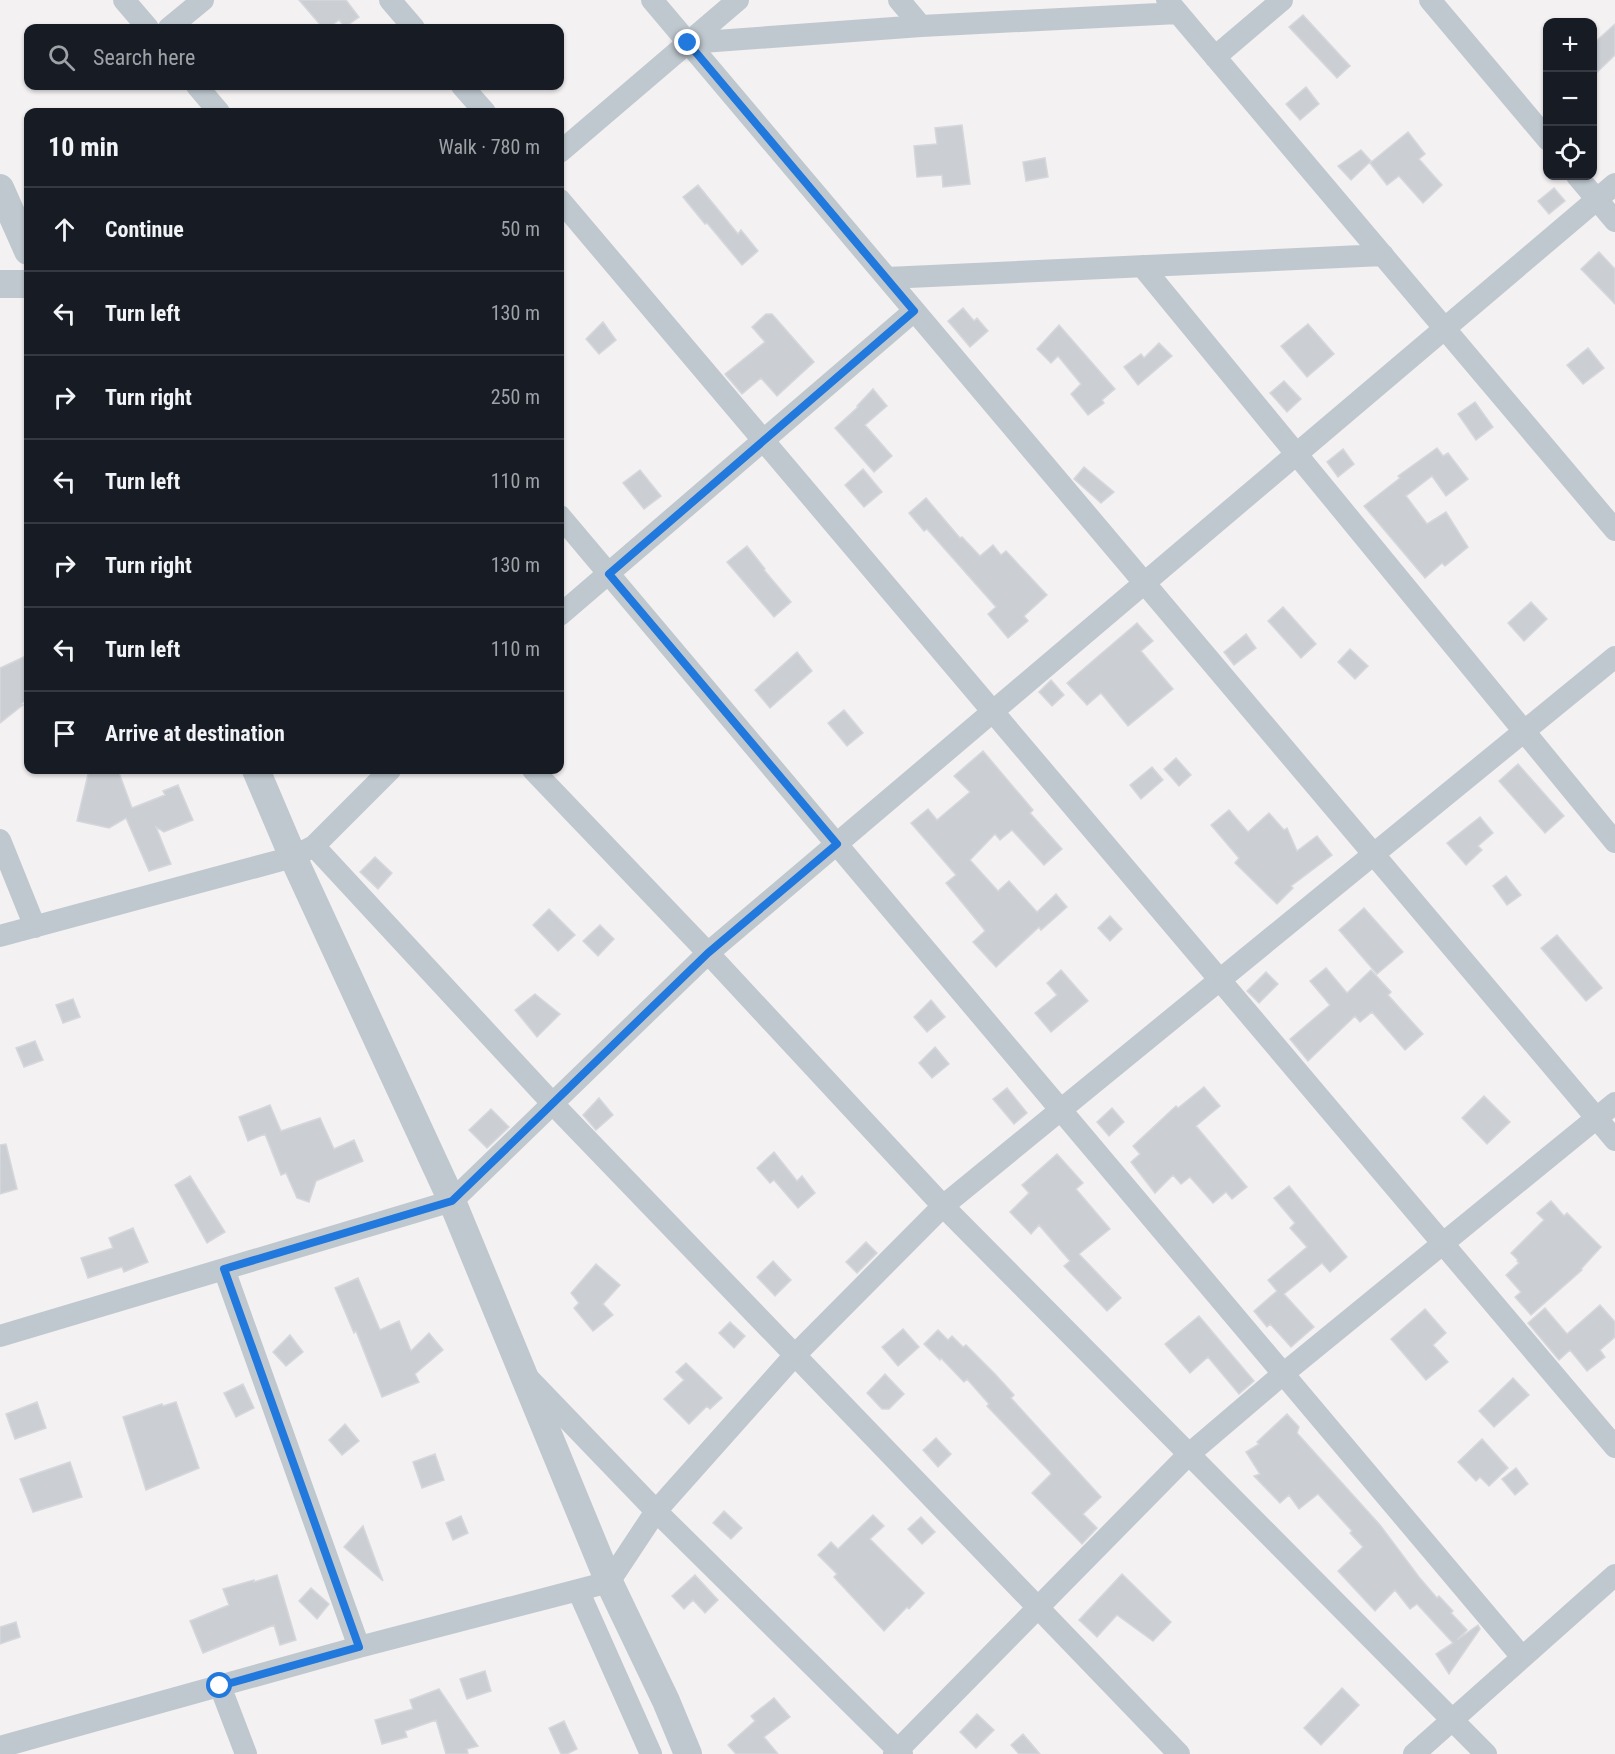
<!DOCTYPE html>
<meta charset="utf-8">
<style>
:root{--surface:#171b24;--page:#242831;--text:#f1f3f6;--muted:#9ea1a6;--line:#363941}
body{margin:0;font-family:"Roboto Condensed",sans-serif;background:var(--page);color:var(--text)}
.controls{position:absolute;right:18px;top:18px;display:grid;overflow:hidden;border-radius:12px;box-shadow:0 2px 4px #0004}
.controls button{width:54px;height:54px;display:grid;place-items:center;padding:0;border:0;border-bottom:2px solid var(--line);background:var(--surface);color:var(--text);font:30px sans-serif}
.stop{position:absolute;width:18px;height:18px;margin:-14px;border:4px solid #2178dd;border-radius:50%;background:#fff}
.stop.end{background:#2178dd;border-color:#fff;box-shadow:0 2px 6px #0008}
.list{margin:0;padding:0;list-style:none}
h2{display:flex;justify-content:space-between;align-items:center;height:78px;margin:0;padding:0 24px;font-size:26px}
h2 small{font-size:20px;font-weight:400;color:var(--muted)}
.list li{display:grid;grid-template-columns:39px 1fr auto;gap:18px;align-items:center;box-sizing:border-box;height:84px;padding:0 24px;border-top:2px solid var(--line)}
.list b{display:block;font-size:22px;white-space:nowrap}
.list em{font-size:20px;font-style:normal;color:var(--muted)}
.icon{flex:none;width:33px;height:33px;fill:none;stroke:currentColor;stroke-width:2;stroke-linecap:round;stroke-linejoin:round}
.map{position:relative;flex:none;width:1615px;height:1754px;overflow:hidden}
.search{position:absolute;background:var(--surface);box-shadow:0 2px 4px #0004;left:24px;top:24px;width:540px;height:66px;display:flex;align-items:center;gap:15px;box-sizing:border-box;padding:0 21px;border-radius:12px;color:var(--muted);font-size:22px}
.panel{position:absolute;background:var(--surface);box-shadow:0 2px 4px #0004;left:24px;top:108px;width:540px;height:666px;border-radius:12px}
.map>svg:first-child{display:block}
.building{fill:#cbced3;stroke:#d5d7dc;stroke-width:1.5}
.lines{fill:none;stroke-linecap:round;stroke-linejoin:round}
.minor{stroke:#bfc8cf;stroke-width:22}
.tertiary{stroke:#bfc8cf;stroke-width:28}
.route{stroke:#2178dd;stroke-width:8}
</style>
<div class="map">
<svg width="1615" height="1754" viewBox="0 0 1615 1754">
<rect width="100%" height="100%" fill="#f3f1f1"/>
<!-- building -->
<path class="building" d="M299,0H346L359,17L345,27L339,20L328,28H323Z
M1303,15L1350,66L1337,78L1289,27Z
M1615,24V55L1593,76V44Z
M1306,87L1319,104L1300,120L1286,104Z
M962,125L970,184L943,187L942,175L917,177L914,146L937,144L935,128Z
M1408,132L1425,154L1419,159L1442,185L1423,203L1399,176L1387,185L1370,163Z
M1361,150L1371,161L1351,180L1338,166Z
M1045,158L1048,177L1026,181L1023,162Z
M698,185L738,234L741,230L758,251L742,265L707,223L705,224L683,197Z
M1554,188L1565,201L1549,214L1538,201Z
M1599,252L1615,269V304L1581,269Z
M963,308L974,321L977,318L988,331L970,347L948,321Z
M766,314H772L814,362L777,396L761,378L742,394L725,374L765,342L752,327Z
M603,322L616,340L599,354L586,339Z
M1308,324L1334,354L1307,377L1281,346Z
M1059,325L1115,389L1102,400L1104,403L1088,415L1071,394L1081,384L1058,356L1051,363L1037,349Z
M1159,343L1172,356L1138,385L1124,367L1141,354L1144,358Z
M1588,348L1604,368L1583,384L1567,365Z
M1284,381L1301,399L1287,412L1270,393Z
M873,389L887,406L865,425L892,456L874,472L835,428L858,407L857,406Z
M1475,402L1493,427L1476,440L1458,414Z
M1437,448L1443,456L1448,453L1468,479L1446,496L1432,476L1406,496L1427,524L1446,512L1468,547L1445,566L1442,563L1425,578L1364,506L1400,478L1398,476Z
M1343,449L1354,464L1338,477L1327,462Z
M1084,467L1114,492L1101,503L1074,479Z
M863,469L882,492L864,507L845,485Z
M640,470L661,496L644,509L623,483Z
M926,498L960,538L962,537L980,556L993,545L1001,555L1006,551L1047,595L1024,616L1028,621L1008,638L988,614L996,607L927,529L924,531L909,513Z
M747,546L765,569L764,570L791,602L774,617L727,562Z
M1531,602L1547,619L1524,641L1508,623Z
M1283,607L1316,644L1301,658L1268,621Z
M1137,623L1153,641L1141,651L1173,689L1128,726L1101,693L1087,705L1067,683Z
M1246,634L1256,648L1234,665L1224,652Z
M1350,649L1368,666L1355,679L1338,662Z
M797,652L812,671L770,708L755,690Z
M28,655V698L21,704L23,705L0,723V668Z
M1051,680L1064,695L1052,706L1039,692Z
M844,710L863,733L847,746L828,723Z
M983,751L1033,810L1030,813L1062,849L1044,865L1012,830L1000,840L995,834L970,860L998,891L1009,881L1037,912L1056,894L1067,907L1041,930L1039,927L996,967L973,942L985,931L983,928L946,883L956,875L911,823L928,809L937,820L970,792L954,776Z
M1176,758L1191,775L1179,786L1164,769Z
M1518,764L1564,816L1545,833L1499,781Z
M1152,767L1163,780L1141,799L1130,785Z
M89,770H118L132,808L165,795L163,791L178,785L193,820L164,832L156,827L171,864L149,871L126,818L109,828L77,821Z
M1229,810L1248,832L1269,813L1284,830L1287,828L1297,851L1317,836L1332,855L1291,886L1293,888L1277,904L1235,863L1239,858L1211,825Z
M1480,817L1493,833L1478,846L1482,850L1466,865L1447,843Z
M375,857L392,873L378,889L360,872Z
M1506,876L1521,895L1507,905L1493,886Z
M1364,908L1403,952L1377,974L1339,930Z
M549,909L575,935L558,951L533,925Z
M1110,916L1122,929L1110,941L1098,928Z
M600,925L614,939L598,956L583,941Z
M1557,935L1602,988L1586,1001L1541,948Z
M1326,968L1347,993L1371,970L1391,992L1388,995L1423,1034L1405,1050L1372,1012L1360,1022L1355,1016L1308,1061L1290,1039L1330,1005L1310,981Z
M1061,970L1088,1001L1051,1032L1035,1013L1057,995L1047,983Z
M1266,972L1278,984L1259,1003L1247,991Z
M535,994L560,1014L537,1037L515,1010Z
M73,999L80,1017L63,1023L56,1005Z
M931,1000L945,1017L927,1032L914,1017Z
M35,1041L43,1060L24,1067L16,1048Z
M935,1047L949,1064L932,1078L919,1063Z
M1204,1087L1220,1106L1196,1126L1247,1187L1232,1199L1226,1192L1213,1203L1190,1177L1181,1184L1173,1175L1155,1193L1131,1162L1140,1154L1133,1146L1176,1106L1178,1108Z
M1007,1088L1027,1113L1014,1124L993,1099Z
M1484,1096L1510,1122L1487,1144L1462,1118Z
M599,1098L613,1115L596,1130L583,1115Z
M270,1105L281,1131L320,1118L334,1149L354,1140L363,1161L316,1181L309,1202L297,1198L286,1173L281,1175L265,1134L248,1141L239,1117Z
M1112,1108L1124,1122L1109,1136L1097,1122Z
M491,1109L509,1127L487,1148L469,1130Z
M6,1144L17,1189L0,1194V1145Z
M774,1152L797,1181L802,1176L815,1193L798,1208L774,1180L770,1183L757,1168Z
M1057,1154L1083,1183L1076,1189L1110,1229L1079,1254L1121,1298L1107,1311L1064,1266L1070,1261L1039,1225L1031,1234L1010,1212L1029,1193L1022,1185Z
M190,1176L225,1232L207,1243L175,1185Z
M1289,1186L1347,1257L1330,1272L1322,1263L1284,1294L1314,1327L1291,1347L1270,1324L1267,1327L1254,1311L1277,1291L1268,1280L1307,1247L1290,1228L1295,1223L1274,1198Z
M1551,1201L1564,1216L1567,1213L1601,1247L1581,1269L1582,1270L1531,1315L1515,1297L1521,1292L1506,1275L1519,1263L1517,1261L1518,1260L1511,1253L1544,1220L1537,1213Z
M133,1228L148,1262L124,1272L122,1267L88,1278L81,1258L113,1248L109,1238Z
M866,1242L877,1253L857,1273L846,1262Z
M773,1261L791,1280L775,1296L757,1277Z
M596,1264L620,1285L603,1304L613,1315L593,1331L574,1308L579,1303L571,1293Z
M358,1278L380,1330L399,1321L411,1351L429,1333L443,1350L415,1374L419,1382L382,1397L356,1331L354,1333L335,1288Z
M1600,1305L1615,1322V1337L1600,1350L1605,1357L1587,1371L1570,1350L1559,1360L1528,1323L1545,1308L1567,1334Z
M1425,1309L1446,1333L1433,1345L1448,1362L1426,1380L1391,1339Z
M1199,1316L1254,1381L1239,1394L1208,1357L1190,1373L1165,1344Z
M730,1322L745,1336L734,1348L719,1333Z
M903,1329L919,1347L898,1366L882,1347Z
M938,1330L948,1340L952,1336L963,1347L966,1345L995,1374L1014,1395L1011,1398L1101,1497L1083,1514L1097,1528L1082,1544L1032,1493L1051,1474L1050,1472L987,1406L989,1404L967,1379L964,1382L941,1358L940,1360L924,1344Z
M290,1335L303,1352L286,1366L273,1352Z
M686,1363L722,1398L710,1409L707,1406L689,1424L664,1399L684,1380L676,1372Z
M885,1374L904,1394L889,1409H882L867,1393Z
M1513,1378L1529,1395L1494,1427L1479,1411Z
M243,1384L254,1408L236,1417L224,1393Z
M37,1402L46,1428L15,1439L6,1414Z
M176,1402L199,1468L146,1490L123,1417L162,1404L163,1406Z
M1287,1414L1299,1427L1297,1433L1380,1525L1419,1577L1437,1598L1439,1596L1453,1611L1451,1613L1467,1630L1457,1640L1478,1625L1480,1629L1449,1674L1436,1654L1453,1643L1417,1604L1410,1609L1395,1590L1375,1611L1338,1571L1363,1547L1350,1533L1352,1531L1318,1494L1299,1509L1289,1495L1280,1503L1254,1476L1260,1474L1246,1452L1259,1444L1257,1442Z
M345,1424L359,1441L342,1455L329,1440Z
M936,1438L951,1454L938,1467L923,1450Z
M1482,1439L1508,1468L1489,1486L1480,1477L1476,1481L1458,1462Z
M435,1454L444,1480L422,1488L413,1462Z
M70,1462L82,1497L33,1512L20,1479Z
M1516,1468L1528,1484L1515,1495L1502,1479Z
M724,1511L742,1528L731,1539L713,1523Z
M873,1515L884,1526L870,1539L924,1593L909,1609L907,1607L884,1631L834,1577L837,1574L818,1555L831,1542L838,1549Z
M461,1516L468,1533L453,1540L446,1523Z
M921,1517L935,1532L922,1544L908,1529Z
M363,1526L383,1581L344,1547Z
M1122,1574L1171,1622L1153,1641L1117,1615L1097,1637L1079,1620Z
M277,1575L296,1640L280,1645L274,1625L203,1653L190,1621L229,1605L223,1589L254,1580V1582Z
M695,1575L718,1600L705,1613L693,1600L684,1609L672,1596Z
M311,1588L329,1604L317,1619L299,1601Z
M16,1622L20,1637L0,1644V1627Z
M485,1671L491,1691L467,1699L460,1679Z
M1342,1688L1359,1705L1321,1745L1304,1728Z
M439,1689L478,1746L467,1749L468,1754H446L436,1720L405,1731L407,1737L382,1744L375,1720L413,1709L410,1700Z
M774,1698L790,1717L764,1737L778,1754H736L728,1745L755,1721L751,1716Z
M977,1714L994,1730L976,1748L960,1732Z
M564,1721L577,1749L567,1754H561L549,1728Z
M1023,1734L1040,1754H1019L1011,1745Z"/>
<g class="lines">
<!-- minor -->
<path class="minor" d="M124,0L148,28
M390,0L414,28
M652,0L1615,1140
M899,0L921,26
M1167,0L1615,530
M1430,0L1548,140
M169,28L203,0
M688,43L921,26L1178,13
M1215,57L1282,0
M197,86L219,112
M462,86L485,112
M560,152L738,0
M1577,176L1615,221
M560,200L1615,1447
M1142,266L1615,842
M887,278L1383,255
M560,516L1522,1657
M560,615L914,311
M533,770L708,953L943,1206L1486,1754
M0,840L35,927
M314,846L553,1104L1179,1754
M0,936L293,857L314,846L390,770
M224,1269L359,1647
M0,1336L452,1201L708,953L1615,184
M529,1379L656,1511L902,1754
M578,1590L651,1754
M220,1686L246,1754
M0,1747L359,1647L609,1582L656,1511L794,1356L943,1206L1615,657
M894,1754L1188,1455L1283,1374L1615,1103
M1414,1754L1615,1575"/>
<!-- tertiary -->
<path class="tertiary" d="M0,188L28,251
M0,284H28
M256,770L293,857L452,1201L609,1582L666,1701L688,1754"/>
</g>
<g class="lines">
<!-- route -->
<path class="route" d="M220,1686L359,1647L224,1269L452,1201L708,953L837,844L609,574L914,311L688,43"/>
</g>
</svg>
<div class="controls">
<button>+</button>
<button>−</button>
<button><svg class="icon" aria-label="locate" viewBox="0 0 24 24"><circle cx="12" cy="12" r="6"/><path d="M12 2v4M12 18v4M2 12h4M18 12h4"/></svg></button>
</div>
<div class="stop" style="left:220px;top:1686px"></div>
<div class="stop end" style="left:688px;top:43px"></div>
<div class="search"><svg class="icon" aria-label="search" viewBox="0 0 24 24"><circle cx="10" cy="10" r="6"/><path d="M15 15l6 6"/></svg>Search here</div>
<section class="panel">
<h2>10 min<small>Walk · 780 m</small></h2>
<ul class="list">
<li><svg class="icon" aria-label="ahead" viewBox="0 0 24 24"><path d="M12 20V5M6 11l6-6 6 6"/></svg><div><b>Continue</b></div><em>50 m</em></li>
<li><svg class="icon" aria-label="left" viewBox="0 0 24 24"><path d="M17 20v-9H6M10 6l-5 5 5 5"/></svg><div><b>Turn left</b></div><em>130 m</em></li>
<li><svg class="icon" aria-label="right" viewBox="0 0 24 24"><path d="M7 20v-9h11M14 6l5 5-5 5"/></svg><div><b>Turn right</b></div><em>250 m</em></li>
<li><svg class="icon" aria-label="left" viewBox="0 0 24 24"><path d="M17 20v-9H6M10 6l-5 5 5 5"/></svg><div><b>Turn left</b></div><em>110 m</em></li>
<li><svg class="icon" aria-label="right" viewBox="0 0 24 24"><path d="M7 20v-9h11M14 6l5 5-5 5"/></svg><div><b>Turn right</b></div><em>130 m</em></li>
<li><svg class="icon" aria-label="left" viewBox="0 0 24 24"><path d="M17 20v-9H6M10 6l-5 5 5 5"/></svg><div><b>Turn left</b></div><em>110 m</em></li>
<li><svg class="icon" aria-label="arrive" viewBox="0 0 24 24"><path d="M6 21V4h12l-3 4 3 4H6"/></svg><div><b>Arrive at destination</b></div></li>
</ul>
</section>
</div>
